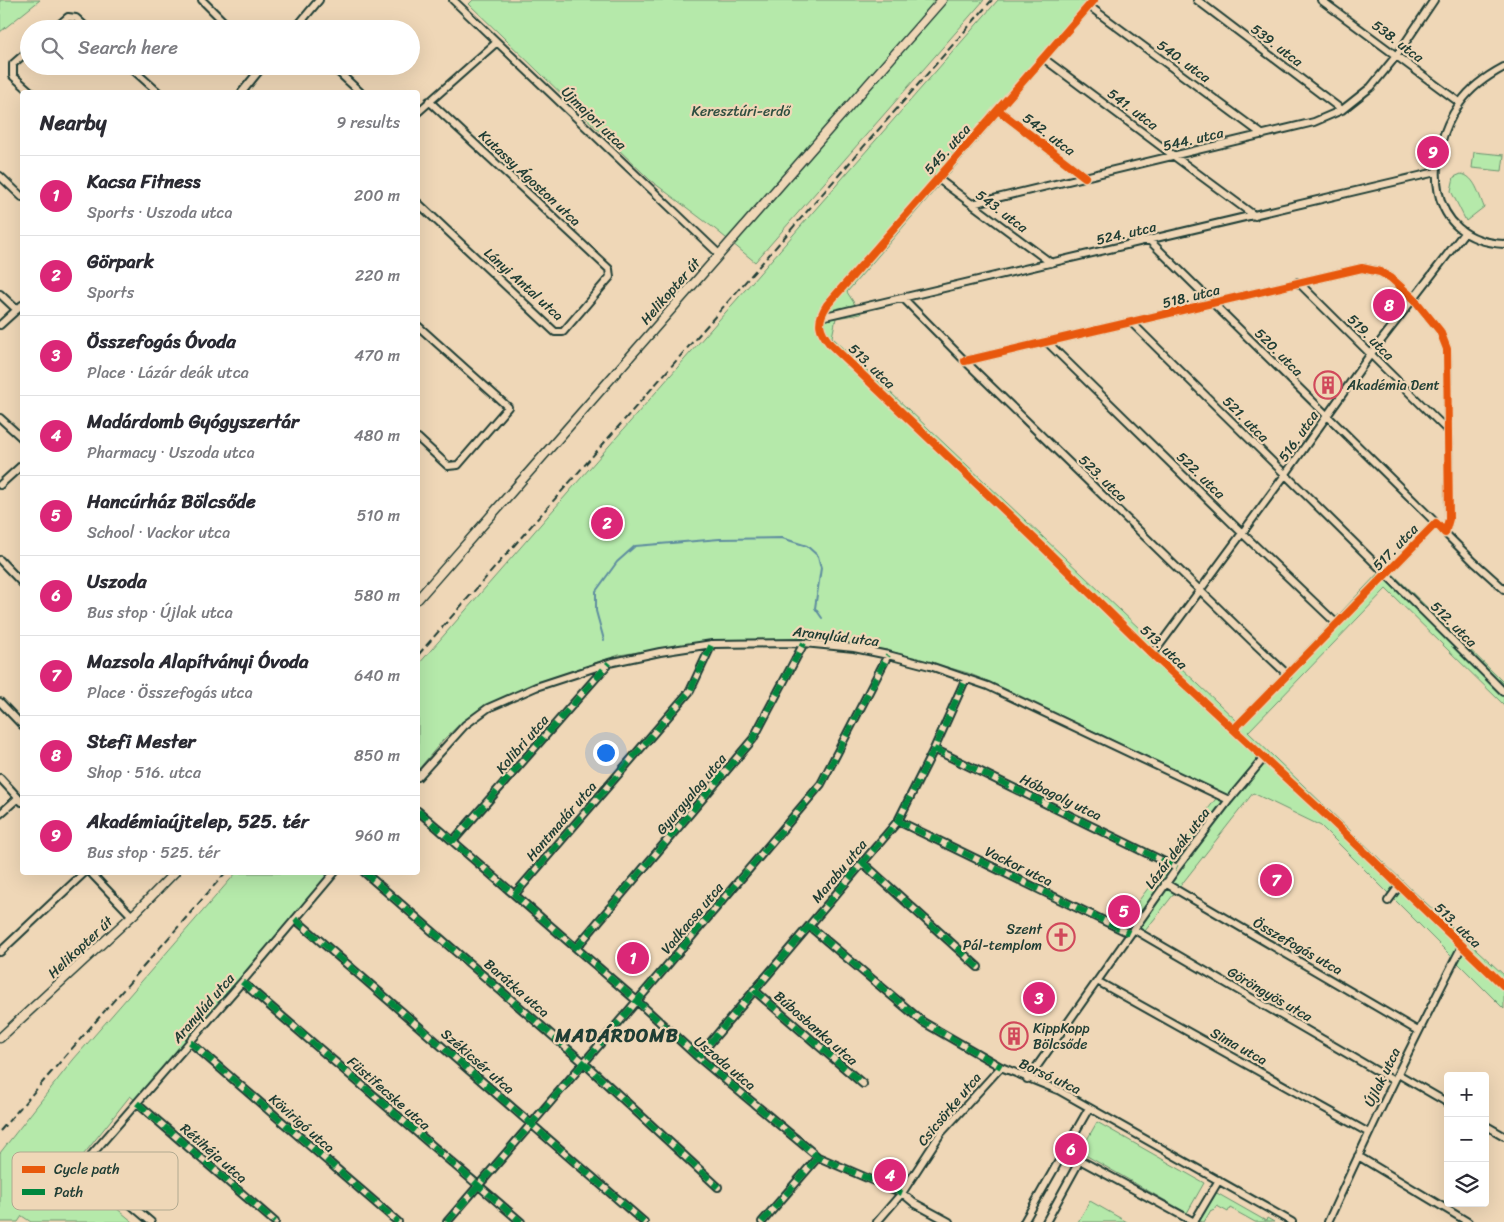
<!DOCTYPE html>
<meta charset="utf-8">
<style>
:root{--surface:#fff;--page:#f2f2f3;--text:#2b2b33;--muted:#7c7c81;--line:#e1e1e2;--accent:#db2777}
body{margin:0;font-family:Sriracha,sans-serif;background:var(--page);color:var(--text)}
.controls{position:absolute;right:15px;bottom:15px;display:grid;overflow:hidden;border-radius:5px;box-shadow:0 5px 20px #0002}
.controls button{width:45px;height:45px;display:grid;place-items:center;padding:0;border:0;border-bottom:1px solid var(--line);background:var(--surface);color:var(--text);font:25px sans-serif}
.you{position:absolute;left:605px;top:752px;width:18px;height:18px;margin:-12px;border:4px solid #fff;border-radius:50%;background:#1a73e8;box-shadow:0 0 0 8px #1a73e833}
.badge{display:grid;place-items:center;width:32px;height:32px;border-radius:50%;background:var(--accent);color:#fff;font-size:16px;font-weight:700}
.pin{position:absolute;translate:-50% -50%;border:2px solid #fff;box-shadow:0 1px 5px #0006}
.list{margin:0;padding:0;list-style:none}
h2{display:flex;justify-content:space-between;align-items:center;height:65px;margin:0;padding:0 20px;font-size:21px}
h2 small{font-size:16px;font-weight:400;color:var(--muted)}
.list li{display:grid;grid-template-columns:32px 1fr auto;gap:15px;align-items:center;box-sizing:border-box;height:80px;padding:0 20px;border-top:1px solid var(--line)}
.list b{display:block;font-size:19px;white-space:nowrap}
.list p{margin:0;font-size:16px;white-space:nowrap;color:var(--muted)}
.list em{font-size:16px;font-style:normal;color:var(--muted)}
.icon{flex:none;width:28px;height:28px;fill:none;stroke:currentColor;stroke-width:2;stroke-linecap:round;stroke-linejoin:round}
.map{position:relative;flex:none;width:1504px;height:1222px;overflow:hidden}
.search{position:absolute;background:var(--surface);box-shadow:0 5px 20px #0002;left:20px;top:20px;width:400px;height:55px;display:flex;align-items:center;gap:12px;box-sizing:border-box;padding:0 18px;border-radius:28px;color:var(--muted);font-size:19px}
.panel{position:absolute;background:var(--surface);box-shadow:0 5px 20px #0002;left:20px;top:90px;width:400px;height:785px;border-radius:5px}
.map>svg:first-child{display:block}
.green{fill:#b5e9aa;stroke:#6a936f}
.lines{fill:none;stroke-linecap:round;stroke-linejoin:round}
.stream{stroke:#5e8d9f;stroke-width:2}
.minor-casing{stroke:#1f3d34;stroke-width:10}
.tertiary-casing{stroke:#1f3d34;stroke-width:11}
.minor{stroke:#efd7b7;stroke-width:6}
.tertiary{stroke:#efd7b7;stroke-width:8}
.rail{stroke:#1f3d34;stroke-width:2;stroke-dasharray:8 4;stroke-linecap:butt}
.quiet{stroke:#00873e;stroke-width:6;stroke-dasharray:12 6;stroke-linecap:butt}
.cycleway-casing{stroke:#efd7b7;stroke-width:11}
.cycleway{stroke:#e8590c;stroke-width:8}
.labels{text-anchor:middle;stroke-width:4.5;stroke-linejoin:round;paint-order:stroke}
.street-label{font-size:14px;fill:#1f3d34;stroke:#efd7b7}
.park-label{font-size:14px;fill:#2e4e40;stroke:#efd7b7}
.poi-label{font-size:14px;fill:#1f3d34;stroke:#efd7b7;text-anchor:start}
.district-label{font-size:19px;font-weight:bold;letter-spacing:1px;fill:#1f3d34;stroke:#efd7b7}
.key{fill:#efd7b7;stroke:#b1a990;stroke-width:1}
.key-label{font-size:14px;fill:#1f3d34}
</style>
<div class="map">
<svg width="1504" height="1222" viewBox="0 0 1504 1222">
<rect width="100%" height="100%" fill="#efd7b7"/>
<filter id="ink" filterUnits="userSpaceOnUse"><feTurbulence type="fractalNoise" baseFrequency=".02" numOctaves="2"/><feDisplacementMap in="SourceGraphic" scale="10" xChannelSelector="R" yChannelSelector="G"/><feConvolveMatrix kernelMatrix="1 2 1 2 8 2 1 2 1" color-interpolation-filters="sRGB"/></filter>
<g filter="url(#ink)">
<!-- green -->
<path class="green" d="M0,0H40L0,32Z
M473,0H984L755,262L715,229L650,180L469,4Z
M998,0H1099L847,292L861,314L836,318L832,337L1237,721L1385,566L1504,683V705L1386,589L1248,732L1412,890L1504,975V1009L1321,826L1253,793L1145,931L1124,920L1221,792L1010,691L968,673L886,650L842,643L799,639L711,641L619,655L536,683L486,705L463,721L443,740L418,770V665Z
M1474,152L1504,155L1502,171L1472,168Z
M1461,174C1475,176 1479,195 1484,207L1466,221L1451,191L1454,177Z
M236,873H330L135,1100L130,1096L84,1154L80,1165L86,1183L133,1222H31L22,1216L18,1222H0V1153L73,1060Z
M1097,1122L1204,1183L1187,1213L1080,1152Z
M1215,1192L1266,1221L1267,1218L1274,1222H1255L1230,1208L1228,1212L1217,1206L1213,1211L1211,1210L1204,1222L1199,1221Z
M1090,1201L1127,1222H1078Z"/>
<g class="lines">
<!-- stream -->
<path class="stream" d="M604,640L596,611V591L617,562L635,546L720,539L782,538L807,546L818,556L821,568L815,608L822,618"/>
<!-- minor casing -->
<g class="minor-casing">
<path id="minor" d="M202,0L231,29
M453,0L719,254
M1094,0L827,305C816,322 819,330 830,344L1043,547L1150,652L1328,817L1504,986
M1197,0L1342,110
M1321,0L1460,103
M1089,6L1263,135
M54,29L68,17L76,18L88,29
M295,29L319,0
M29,50L13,64V76L31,92
M1043,58L1174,156L1255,216
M129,66L158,92
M332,66L360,92
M1504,67C1487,76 1471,87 1460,103C1423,156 1425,240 1504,244
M242,92L263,66
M998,110L1085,177
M418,112L497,42
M0,176L22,197
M937,178L1051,263
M418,203L555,332H563L610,277L609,269L429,101
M972,204L1314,122L1342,110L1371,87L1397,55L1434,0
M1149,240L1436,523
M1298,282L1448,431
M0,294L17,310
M903,298L965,361L1252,641L1288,675
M821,317L1436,172
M1132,323C1256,446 1381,568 1504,692
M0,325L22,305
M418,326L508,407L458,465L448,466L418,438
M1048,343L1242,533L1337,624
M965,361L1362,268L1380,272L1391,278L1414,299L1440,331L1447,349L1449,519L1445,533L1436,523L1234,729
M0,418L22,438
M0,485L22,465
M1445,533L1474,562L1504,589
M0,560L22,583
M1153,654L1285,475L1370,355L1464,233
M0,702L22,725
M934,749L1177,868
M418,777L465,725L488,708L536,687L609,663L660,652L712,644L804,643L854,648L888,655L930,666L988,686L1229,800
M0,778L22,802
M418,811L637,1001L698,1057L818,1157L902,1193L914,1203L949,1222
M0,814L18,798
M898,821L1129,933
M453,841L608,664
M863,863L978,967
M90,872L132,916
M364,872L584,1063L718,1187
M1165,883L1418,1031
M515,894L690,691L712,644
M1388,901L1399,886
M295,919L644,1222
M809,926L923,1022L1001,1067L1058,1090L1292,1222
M1133,929L1394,1081
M576,948L753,739L804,643
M0,952L85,872
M1097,981L1369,1133
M242,982L521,1222
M754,990L863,1084
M190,1042L398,1222
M698,1057L898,821L934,749L966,678
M1398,1074L1448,1103
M1027,1079L1035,1069L1177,868L1229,800L1264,758
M137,1103L275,1222
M1485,1125L1504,1136
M1358,1156L1468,1222
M151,1222L96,1175C88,1166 87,1164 93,1153L242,982L335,872
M447,1222L637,1001L821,784L888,655
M762,1222L818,1157
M877,1222L902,1193L941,1133L1001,1067
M1024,1222L1089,1108
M1046,1222L1080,1160L1194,1222
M1194,1222L1219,1180
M1328,1222C1370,1129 1415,1037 1462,946"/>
</g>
<!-- tertiary casing -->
<g class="tertiary-casing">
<path id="tertiary" d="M418,599L942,0
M0,1038L135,913L175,872"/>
</g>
<!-- minor -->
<use href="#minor" class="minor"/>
<!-- tertiary -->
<use href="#tertiary" class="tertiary"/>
<!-- rail -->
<path class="rail" d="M418,655L754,272L992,0
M0,1131L226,872"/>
<!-- quiet -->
<path class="quiet" d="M934,749L1177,868
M418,811L637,1001L698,1057L818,1157L902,1193
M898,821L1129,933
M453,841L609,663
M863,863L978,967
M364,872L584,1063L718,1187
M515,894L690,691L712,644
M295,919L644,1222
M809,926L923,1022L1001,1067
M576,948L753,739L804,643
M242,982L521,1222
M754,990L863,1084
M190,1042L398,1222
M698,1057L898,821L934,749L966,678
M137,1103L275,1222
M447,1222L637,1001L821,784L888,655
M762,1222L818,1157"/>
<!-- cycleway casing -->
<g class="cycleway-casing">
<path id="cycleway" d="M1094,0L827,305C816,322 819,330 830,344L1043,547L1150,652L1328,817L1504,986
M998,110L1085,177
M965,361L1362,268L1380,272L1391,278L1414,299L1440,331L1447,349L1449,519L1445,533L1436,523L1234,729"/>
</g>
<!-- cycleway -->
<use href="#cycleway" class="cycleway"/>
</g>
</g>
<!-- icons -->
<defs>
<g id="building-ring" transform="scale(1.4375)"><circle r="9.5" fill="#efd7b7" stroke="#d1495b" stroke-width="1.5"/><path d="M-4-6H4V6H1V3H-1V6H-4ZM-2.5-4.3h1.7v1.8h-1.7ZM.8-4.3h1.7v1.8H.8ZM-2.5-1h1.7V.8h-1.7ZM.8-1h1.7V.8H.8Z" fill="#d1495b"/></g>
<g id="church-ring" transform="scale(1.4375)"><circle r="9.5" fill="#efd7b7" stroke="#d1495b" stroke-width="1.5"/><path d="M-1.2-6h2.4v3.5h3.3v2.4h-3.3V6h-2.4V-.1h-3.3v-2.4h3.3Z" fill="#d1495b"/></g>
</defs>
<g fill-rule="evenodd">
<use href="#building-ring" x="1328" y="385"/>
<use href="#church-ring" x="1061" y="937"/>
<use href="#building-ring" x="1014" y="1036"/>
</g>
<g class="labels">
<!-- street labels -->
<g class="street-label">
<text transform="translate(1398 41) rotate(37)" y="5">538. utca</text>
<text transform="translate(1277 45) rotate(37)" y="5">539. utca</text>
<text transform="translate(1184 61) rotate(36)" y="5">540. utca</text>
<text transform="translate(1133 109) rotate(37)" y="5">541. utca</text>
<text transform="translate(594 118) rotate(44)" y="5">Újmajori utca</text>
<text transform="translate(1049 134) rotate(37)" y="5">542. utca</text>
<text transform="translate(1193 139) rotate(-13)" y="5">544. utca</text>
<text transform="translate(947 149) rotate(-48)" y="5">545. utca</text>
<text transform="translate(530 178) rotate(43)" y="5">Kutassy Ágoston utca</text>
<text transform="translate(1002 211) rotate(37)" y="5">543. utca</text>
<text transform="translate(1126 233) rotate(-13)" y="5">524. utca</text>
<text transform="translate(524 284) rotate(42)" y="5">Lányi Antal utca</text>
<text transform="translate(670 291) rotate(-49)" y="5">Helikopter út</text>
<text transform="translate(1191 296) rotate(-14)" y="5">518. utca</text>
<text transform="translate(1371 337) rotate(45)" y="5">519. utca</text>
<text transform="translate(1279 352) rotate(45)" y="5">520. utca</text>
<text transform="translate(872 366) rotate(44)" y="5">513. utca</text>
<text transform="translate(1246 419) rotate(45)" y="5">521. utca</text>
<text transform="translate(1298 436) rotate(-55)" y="5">516. utca</text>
<text transform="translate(1201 475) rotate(44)" y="5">522. utca</text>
<text transform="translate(1103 478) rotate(44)" y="5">523. utca</text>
<text transform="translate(1395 547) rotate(-46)" y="5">517. utca</text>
<text transform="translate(1454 624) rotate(45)" y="5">512. utca</text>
<text transform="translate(836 636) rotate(7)" y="5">Aranylúd utca</text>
<text transform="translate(1164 647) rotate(43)" y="5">513. utca</text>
<text transform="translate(522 744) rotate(-49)" y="5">Kolibri utca</text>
<text transform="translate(691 794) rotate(-50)" y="5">Gyurgyalag utca</text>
<text transform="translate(1061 797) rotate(26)" y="5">Hóbagoly utca</text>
<text transform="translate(561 821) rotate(-49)" y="5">Hantmadár utca</text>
<text transform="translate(1177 848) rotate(-53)" y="5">Lázár deák utca</text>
<text transform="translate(1019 866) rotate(26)" y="5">Vackor utca</text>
<text transform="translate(839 871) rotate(-50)" y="5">Marabu utca</text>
<text transform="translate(692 918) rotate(-50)" y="5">Vadkacsa utca</text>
<text transform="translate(1458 925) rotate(44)" y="5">513. utca</text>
<text transform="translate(1298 946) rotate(30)" y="5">Összefogás utca</text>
<text transform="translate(80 947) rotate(-43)" y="5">Helikopter út</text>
<text transform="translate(517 988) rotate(41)" y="5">Barátka utca</text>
<text transform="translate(1270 994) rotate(30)" y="5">Göröngyös utca</text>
<text transform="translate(203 1008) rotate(-49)" y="5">Aranylúd utca</text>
<text transform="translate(816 1028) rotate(41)" y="5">Búbosbanka utca</text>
<text transform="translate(1239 1046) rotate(29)" y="5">Sima utca</text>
<text transform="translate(478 1061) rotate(41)" y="5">Székicsér utca</text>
<text transform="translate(725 1063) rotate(40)" y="5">Uszoda utca</text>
<text transform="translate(1050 1076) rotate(25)" y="5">Borsó utca</text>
<text transform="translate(1382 1077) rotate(-64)" y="5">Újlak utca</text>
<text transform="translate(389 1093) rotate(41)" y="5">Füstifecske utca</text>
<text transform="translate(949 1109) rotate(-50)" y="5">Csicsörke utca</text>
<text transform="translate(302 1123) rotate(41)" y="5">Kövirigó utca</text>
<text transform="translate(214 1153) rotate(41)" y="5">Rétihéja utca</text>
</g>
<!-- park labels -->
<g class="park-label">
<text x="741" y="116">Keresztúri-erdő</text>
</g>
<!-- poi labels -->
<g class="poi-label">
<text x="1347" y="390">Akadémia Dent</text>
<text x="1042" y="934" text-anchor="end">Szent<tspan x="1042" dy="16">Pál-templom</tspan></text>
<text x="1033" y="1033">KippKopp<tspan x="1033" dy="16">Bölcsőde</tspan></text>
</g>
<!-- district labels -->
<g class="district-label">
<text x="617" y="1042">MADÁRDOMB</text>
</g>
</g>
<!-- legend -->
<rect x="12" y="1152" width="166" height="58" rx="8" class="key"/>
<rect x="22" y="1166" width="23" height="7" fill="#e8590c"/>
<rect x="22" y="1189" width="23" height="6" fill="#00873e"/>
<g class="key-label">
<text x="54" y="1174">Cycle path</text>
<text x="54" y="1197">Path</text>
</g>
</svg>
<div class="controls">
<button>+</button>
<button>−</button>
<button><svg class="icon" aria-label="layers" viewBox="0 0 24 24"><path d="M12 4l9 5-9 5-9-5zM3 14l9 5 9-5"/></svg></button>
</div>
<div class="you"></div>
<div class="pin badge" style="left:633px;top:958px">1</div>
<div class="pin badge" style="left:607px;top:523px">2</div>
<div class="pin badge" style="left:1039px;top:998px">3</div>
<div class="pin badge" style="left:890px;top:1175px">4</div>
<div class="pin badge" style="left:1124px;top:911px">5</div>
<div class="pin badge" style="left:1071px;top:1149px">6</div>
<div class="pin badge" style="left:1276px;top:880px">7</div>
<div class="pin badge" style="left:1389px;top:305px">8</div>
<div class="pin badge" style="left:1433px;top:152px">9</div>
<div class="search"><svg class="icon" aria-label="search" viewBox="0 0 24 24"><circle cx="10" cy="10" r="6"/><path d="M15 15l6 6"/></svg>Search here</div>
<section class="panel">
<h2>Nearby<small>9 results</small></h2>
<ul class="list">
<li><span class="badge">1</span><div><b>Kacsa Fitness</b><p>Sports · Uszoda utca</p></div><em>200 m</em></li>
<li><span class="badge">2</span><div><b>Görpark</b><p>Sports</p></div><em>220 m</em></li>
<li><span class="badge">3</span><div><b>Összefogás Óvoda</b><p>Place · Lázár deák utca</p></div><em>470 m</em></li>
<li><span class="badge">4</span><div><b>Madárdomb Gyógyszertár</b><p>Pharmacy · Uszoda utca</p></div><em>480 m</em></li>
<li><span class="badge">5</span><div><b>Hancúrház Bölcsőde</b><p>School · Vackor utca</p></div><em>510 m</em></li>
<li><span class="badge">6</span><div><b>Uszoda</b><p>Bus stop · Újlak utca</p></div><em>580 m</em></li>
<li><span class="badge">7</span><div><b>Mazsola Alapítványi Óvoda</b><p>Place · Összefogás utca</p></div><em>640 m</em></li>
<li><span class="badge">8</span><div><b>Stefi Mester</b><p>Shop · 516. utca</p></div><em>850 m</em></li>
<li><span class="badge">9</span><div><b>Akadémiaújtelep, 525. tér</b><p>Bus stop · 525. tér</p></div><em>960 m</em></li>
</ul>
</section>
</div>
